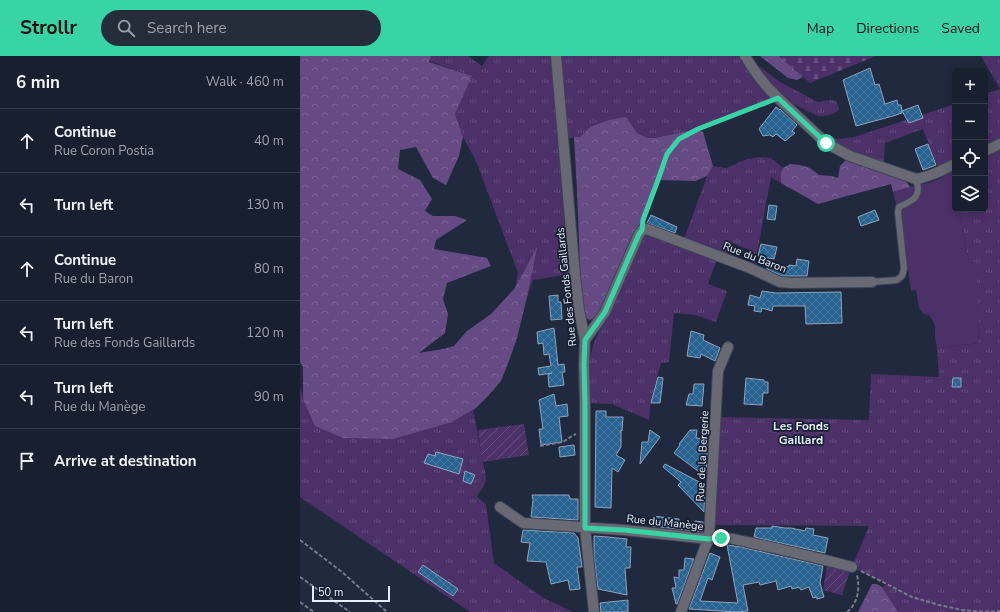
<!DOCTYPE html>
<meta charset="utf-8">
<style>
:root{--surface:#181f2e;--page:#252c3a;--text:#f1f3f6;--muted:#9fa2aa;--line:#363d4a;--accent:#39d4a5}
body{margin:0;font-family:"Nunito Sans",sans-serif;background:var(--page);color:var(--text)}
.controls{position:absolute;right:12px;top:12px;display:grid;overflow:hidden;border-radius:6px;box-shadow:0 2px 10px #0003}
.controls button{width:36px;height:36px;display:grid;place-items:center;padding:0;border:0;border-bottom:1px solid var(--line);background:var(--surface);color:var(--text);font:20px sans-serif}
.scale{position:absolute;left:12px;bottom:10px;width:78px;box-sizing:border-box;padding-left:4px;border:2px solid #e7eefb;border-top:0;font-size:11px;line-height:14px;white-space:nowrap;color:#e7eefb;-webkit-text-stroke:3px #171f32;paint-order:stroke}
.stop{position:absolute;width:12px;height:12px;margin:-9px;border:3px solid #39d4a5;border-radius:50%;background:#fff}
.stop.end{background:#39d4a5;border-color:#fff;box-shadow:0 1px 4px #0008}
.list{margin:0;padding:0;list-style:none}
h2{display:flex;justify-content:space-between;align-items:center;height:52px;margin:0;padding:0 16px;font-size:17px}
h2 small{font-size:13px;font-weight:400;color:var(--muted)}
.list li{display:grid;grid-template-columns:26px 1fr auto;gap:12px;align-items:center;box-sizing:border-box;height:64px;padding:0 16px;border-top:1px solid var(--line)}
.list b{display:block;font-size:15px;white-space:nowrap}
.list p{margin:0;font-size:13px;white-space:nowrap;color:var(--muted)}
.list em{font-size:13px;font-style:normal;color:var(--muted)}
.icon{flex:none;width:22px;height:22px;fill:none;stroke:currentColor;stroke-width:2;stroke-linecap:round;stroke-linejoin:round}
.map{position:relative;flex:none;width:700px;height:556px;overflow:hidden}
header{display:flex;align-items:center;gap:24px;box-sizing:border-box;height:56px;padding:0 20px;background:var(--accent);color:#111}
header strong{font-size:19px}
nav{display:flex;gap:22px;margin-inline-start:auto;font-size:14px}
.search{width:280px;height:36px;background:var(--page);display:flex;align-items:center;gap:10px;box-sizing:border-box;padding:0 14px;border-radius:22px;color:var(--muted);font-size:15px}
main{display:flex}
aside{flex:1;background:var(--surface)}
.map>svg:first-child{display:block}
.grass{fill:url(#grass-tufts)}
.forest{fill:url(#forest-crowns)}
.cemetery{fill:url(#cemetery-stones)}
.park{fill:#4c3068}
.garden{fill:url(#garden-furrows)}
.building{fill:url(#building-cross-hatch);stroke:#8ea4b9}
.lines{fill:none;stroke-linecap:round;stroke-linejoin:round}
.service-casing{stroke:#3c4558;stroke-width:8}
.minor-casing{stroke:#3c4558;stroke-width:12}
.path{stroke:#727a8b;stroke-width:2;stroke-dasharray:4 2;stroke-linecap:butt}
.service{stroke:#696974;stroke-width:6}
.minor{stroke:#696974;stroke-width:10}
.route{stroke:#39d4a5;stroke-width:5}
.labels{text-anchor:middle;stroke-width:3.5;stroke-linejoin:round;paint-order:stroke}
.street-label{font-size:11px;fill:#e7eefb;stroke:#171f32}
.neighbourhood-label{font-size:12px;font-weight:bold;fill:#e7eefb;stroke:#171f32}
</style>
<header>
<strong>Strollr</strong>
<div class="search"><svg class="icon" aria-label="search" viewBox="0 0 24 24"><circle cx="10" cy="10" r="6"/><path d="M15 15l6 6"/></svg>Search here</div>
<nav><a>Map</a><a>Directions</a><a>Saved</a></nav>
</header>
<main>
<aside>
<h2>6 min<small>Walk · 460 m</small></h2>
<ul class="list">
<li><svg class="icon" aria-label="ahead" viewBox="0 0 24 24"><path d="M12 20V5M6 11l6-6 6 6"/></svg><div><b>Continue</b><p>Rue Coron Postia</p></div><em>40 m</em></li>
<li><svg class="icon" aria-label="left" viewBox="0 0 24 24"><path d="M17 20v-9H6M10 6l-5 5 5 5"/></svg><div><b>Turn left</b></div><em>130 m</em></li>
<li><svg class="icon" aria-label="ahead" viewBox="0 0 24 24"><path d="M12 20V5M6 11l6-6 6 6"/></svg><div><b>Continue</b><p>Rue du Baron</p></div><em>80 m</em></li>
<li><svg class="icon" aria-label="left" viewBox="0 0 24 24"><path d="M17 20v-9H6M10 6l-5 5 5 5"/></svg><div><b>Turn left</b><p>Rue des Fonds Gaillards</p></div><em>120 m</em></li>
<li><svg class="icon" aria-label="left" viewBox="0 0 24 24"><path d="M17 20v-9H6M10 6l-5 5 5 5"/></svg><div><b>Turn left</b><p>Rue du Manège</p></div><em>90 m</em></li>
<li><svg class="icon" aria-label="arrive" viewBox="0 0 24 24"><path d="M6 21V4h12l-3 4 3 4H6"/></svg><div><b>Arrive at destination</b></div></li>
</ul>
</aside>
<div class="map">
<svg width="700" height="556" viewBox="0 0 700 556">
<defs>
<pattern id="grass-tufts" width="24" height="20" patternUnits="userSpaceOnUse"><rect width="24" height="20" fill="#4c3068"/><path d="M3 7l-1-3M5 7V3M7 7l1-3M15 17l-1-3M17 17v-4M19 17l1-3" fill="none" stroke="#664e7e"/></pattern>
<pattern id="forest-crowns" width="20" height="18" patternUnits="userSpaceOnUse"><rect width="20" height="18" fill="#664a84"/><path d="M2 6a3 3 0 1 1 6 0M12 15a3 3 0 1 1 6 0" fill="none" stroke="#7c6496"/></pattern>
<pattern id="cemetery-stones" width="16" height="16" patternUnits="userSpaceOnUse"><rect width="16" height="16" fill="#4c3068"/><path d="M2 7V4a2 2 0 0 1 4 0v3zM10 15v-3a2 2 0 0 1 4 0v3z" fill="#664e7e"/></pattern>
<pattern id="garden-furrows" width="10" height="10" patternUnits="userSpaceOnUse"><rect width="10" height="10" fill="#4c3068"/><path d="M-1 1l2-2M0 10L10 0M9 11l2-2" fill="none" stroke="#664e7e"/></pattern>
<pattern id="building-cross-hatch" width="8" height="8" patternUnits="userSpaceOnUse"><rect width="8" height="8" fill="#286291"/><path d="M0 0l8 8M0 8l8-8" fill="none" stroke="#4779a1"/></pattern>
</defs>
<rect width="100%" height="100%" fill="#20293d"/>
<!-- grass -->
<path class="grass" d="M131,0H168L182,10L189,0H445L457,14L459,10L480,26L518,46C527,45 538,39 539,54C533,59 526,60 518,60L476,40L478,42L398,73L354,82H347L337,77L290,71L280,81H274L258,86L269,218L233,224L227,241L215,232L218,217L176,105L163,81L155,58L172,20L129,5Z
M681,0H700V556H598L582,531L587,528L552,511L569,470L410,469L416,361L569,364L571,318L639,321L637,292L679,287L675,206L669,207L659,153H685V38L700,33Z
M655,48V128L653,117L642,122L623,73L585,87L584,105L582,111L550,100L522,78L538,83L554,81Z
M461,101L471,102L483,112L481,117V127L471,121L454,214L450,212L453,195L432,187L426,203L418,200L408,228L427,235L416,266L395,259L374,257L369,306L361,307L351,344L349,364L312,348L285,347L289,308L293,289L342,174L383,186L407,120L413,110L426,112L447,103Z
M0,330L3,343L152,366L173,354C177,370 179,387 182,403C183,409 186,416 186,422C186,430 180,434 177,441L186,448L194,507L242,541L273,556H170L0,441Z"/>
<!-- forest -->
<path class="forest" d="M0,0H131L129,6L172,20L155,58L163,81L159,100L146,129L133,122L116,91L100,94L98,113L120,124L132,143L125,155L133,160H155L167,164L136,184L134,193L187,202L191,210L147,227L143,243L148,258L145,277L119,297L143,293L154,290L167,275L191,258L215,232L237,191L227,241L217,282L209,305L201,325L189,339L176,352L152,366L93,383L43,382L15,370L3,343V311L0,306Z
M460,0H479L503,21L497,24L488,22Z
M326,61L337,77L347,82H354L398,73L403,76L413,110L407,120L395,125L358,124L343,164L342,174L305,256L290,264L285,262C279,240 280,209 279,186C278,151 276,116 274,81H280L290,71L309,64Z
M550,100L601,121L611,131L593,136L591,128L518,148L481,127V117L483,112L490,108L500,109L510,112L519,119L532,120L538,122L540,110Z
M572,528H577L582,531L598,556H558Z"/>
<!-- cemetery -->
<path class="cemetery" d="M479,0H576L510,27Z"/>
<!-- park -->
<path class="park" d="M653,117L655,128V153H659L669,207L676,206L679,287L637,292L635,281V270L633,265L629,259L624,258L619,252L616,234L611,235L608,213H604L598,156L593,136L618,129L629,127Z"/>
<!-- garden -->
<path class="garden" d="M224,368L229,399L182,406L178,374Z
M527,509L550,515L542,539L523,534Z"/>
<!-- building -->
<path class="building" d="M570,12L575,29L579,28L585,48L597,44L598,49H601L602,55L618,49L623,62L609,67L602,55V57L593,60L556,70L543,24Z
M476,51L480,54V53L497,69L492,75L495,77L485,85L476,78L473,81L470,79L463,80L459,73Z
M628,88L636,109L623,114L615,93Z
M469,149L477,150L475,164L467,163Z
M575,154L579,164L561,170L558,161Z
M351,159L377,171L375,177L347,167Z
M461,188L477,191L474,203L458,200Z
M497,203L509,205L507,220H482L467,213L469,206L489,211V209L496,210Z
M462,235L476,237L541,236L542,267L506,268L505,250H473L472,255L462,252L461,256L454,255L455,250L448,249L450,239L460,242Z
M258,239V246H261L262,263L251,264L249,240Z
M254,272L258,309L264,308L265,316H262L264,329L249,331L248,318L252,317L239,319L238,312L251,310L249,298L244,299L243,287L238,288L237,276Z
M391,275L404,279L403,284L420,292L415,305L401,298L400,302L387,300Z
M358,321L363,322L360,347H351Z
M446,322L464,324V326H468V337H463L462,349L444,348Z
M653,322H661V331H652Z
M394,328H404L402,350L386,349L389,338H393Z
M254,338L256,350L267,348L268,360L259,361L262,386L241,389L239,373H243L239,344Z
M296,355H306V361H323L322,375L321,374V391L316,399L325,404L318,416L312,412L311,452L295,451Z
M350,374L360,381L340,408L342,386H348Z
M390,374H397L396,382L408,383L406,421L374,397L380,389L379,388Z
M274,389L275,399L260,401L259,391Z
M136,396L163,403L159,418L124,407L128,398L135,400Z
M365,408L405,429L404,456L378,429L381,426L363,411Z
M165,415L175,419L171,428L163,425Z
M232,439H269V441H270V443H278V464L231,461L233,444Z
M353,460L379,463V470L395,473V465L403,466V476L352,470Z
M472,470L485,472H491L505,475L506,472L514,473L513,479L528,482L525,497L454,481L456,472H472Z
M223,474L274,477L278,482L282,511H277L280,533L270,534L268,524L251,528L246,506L227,505L230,487L221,486Z
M294,480L308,481L327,483L326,491H331L330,512H325L327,539L298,533L294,500Z
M427,489L441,491L523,510L520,527L524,541L517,543L516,541L513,542L509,531L501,534L499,531L492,533L491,530L478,534L476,525L460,529L459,526L443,529L448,555L437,556L389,553L410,497L420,501L412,524L408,522L400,545L438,547Z
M385,502L394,503L377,548H376L372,532H376L374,521L379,522V514H384Z
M123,509L158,533L153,540L118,516Z
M328,544V556H301L300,547Z"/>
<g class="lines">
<!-- service casing -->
<g class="service-casing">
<path id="service" d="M572,226L597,224L602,220L604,213L598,156L599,151C614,144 622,141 616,123"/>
</g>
<!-- minor casing -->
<g class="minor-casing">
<path id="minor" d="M256,0L275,220L279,254L285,284L284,309L285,347V472L294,556
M445,0C454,15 465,30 478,42L526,87L550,100L616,123C630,121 642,114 655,108
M685,95L700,88
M285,284L305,256L339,178L342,174L347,173L426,203L450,212L480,226L492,227L572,226
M200,451L223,467L324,474L409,483C426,479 445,486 461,489C492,496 522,503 552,511
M381,556L405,491L409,483L418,315L428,291"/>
</g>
<!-- path -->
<path class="path" d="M343,164L359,124L367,98L379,83L398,73L469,46
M240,390L263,386L272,380L276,378
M0,484L42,516L87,556
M561,515L612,541L639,549L662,554L687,556L700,555
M0,521L50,556
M0,546L14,556
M547,556C558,548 560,532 557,519"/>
<!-- service -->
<use href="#service" class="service"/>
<!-- minor -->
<use href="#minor" class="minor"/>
</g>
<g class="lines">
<!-- route -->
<path class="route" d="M421,482H416L409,483L324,474L285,472V347L284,309L285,284L305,256L339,178L342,174L343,164L358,124L367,98L379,83L398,73L478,42L526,87"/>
</g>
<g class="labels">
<!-- street labels -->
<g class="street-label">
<text transform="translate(455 201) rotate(21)" y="4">Rue du Baron</text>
<text transform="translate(266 231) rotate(-96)" y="4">Rue des Fonds Gaillards</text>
<text transform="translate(402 400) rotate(-87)" y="4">Rue de la Bergerie</text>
<text transform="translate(365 466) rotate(6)" y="4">Rue du Manège</text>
</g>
<!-- neighbourhood labels -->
<g class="neighbourhood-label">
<text x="501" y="374">Les Fonds<tspan x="501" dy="14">Gaillard</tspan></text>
</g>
</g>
</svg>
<div class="controls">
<button>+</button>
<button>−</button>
<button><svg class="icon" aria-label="locate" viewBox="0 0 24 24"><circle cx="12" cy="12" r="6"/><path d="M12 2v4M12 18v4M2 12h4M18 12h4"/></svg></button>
<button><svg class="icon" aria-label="layers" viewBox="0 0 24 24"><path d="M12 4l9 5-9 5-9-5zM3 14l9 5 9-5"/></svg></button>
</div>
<div class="scale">50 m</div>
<div class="stop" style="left:526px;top:87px"></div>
<div class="stop end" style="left:421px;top:482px"></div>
</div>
</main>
